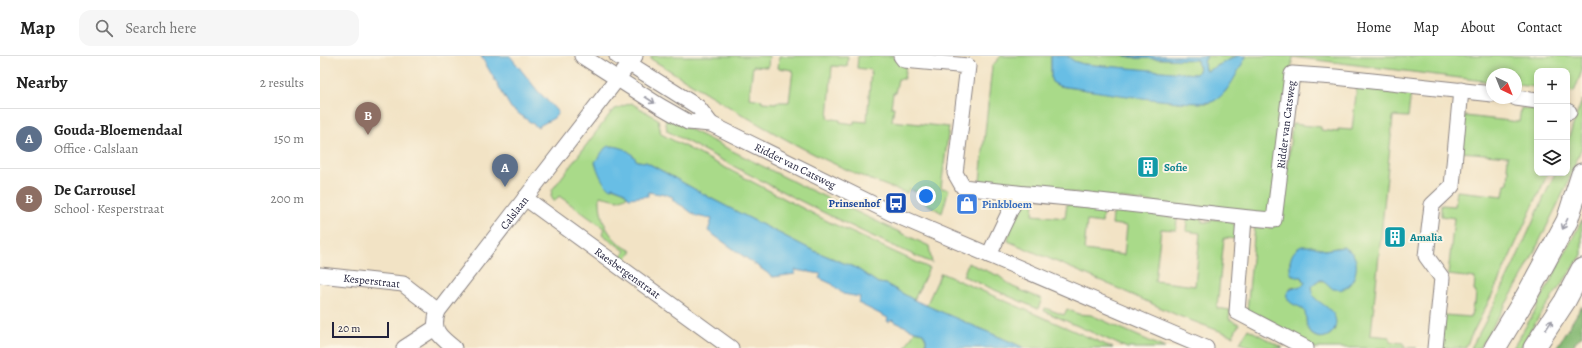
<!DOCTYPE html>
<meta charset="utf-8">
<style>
:root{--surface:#fff;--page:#f6f6f6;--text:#222;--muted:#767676;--line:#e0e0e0;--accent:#d1495b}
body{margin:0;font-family:Alegreya,serif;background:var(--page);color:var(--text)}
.controls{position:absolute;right:12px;top:12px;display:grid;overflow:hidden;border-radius:8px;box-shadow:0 2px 6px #0003}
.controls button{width:36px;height:36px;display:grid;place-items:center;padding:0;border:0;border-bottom:1px solid var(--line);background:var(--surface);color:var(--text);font:20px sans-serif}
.compass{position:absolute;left:1166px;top:12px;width:36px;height:36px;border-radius:50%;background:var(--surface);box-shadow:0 2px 6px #0003;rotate:137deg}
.scale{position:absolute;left:12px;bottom:10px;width:57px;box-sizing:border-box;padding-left:4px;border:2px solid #22223b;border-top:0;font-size:11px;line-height:14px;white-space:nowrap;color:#22223b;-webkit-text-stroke:3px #fcf5e5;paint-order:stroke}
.you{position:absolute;left:606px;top:140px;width:14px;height:14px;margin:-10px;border:3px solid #fff;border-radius:50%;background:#1a73e8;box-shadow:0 0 0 6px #1a73e833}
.badge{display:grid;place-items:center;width:26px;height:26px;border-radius:50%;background:var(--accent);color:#fff;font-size:13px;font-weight:700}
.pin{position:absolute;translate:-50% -33px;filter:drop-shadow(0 1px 2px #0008)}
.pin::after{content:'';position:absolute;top:21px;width:14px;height:12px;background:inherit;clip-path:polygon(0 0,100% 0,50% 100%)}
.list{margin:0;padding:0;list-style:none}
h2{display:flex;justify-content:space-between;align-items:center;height:52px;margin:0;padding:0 16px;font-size:17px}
h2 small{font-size:13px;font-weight:400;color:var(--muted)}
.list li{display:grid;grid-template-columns:26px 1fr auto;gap:12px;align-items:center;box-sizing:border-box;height:60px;padding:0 16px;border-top:1px solid var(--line)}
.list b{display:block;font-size:15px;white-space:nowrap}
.list p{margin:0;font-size:13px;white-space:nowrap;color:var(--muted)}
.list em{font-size:13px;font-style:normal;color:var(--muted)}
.icon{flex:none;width:22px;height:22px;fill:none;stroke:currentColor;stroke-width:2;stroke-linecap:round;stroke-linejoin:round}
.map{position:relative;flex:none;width:1262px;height:292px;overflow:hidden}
header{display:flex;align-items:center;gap:24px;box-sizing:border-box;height:56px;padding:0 20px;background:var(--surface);border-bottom:1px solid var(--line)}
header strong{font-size:19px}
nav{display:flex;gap:22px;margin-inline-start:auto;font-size:14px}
.search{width:280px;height:36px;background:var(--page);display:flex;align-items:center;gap:10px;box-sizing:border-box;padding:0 14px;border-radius:12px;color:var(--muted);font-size:15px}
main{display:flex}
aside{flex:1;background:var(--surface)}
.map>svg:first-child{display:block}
.green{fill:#a9da89;stroke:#667e62;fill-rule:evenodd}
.forest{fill:#86ba75;stroke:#546e58}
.water{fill:#68bee5;stroke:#457090}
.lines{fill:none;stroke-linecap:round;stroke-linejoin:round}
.minor-casing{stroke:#8a8280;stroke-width:17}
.secondary-casing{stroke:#8a8280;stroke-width:23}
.minor{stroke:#fff;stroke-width:15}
.secondary{stroke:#fff;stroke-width:21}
.oneway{stroke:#9c9ca7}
.labels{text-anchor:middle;stroke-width:4;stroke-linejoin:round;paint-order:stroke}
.street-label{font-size:11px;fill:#22223b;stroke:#fcf5e5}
.culture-label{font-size:11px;font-weight:bold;fill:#0d838f;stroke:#fcf5e5;text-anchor:start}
.transit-label{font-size:11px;font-weight:bold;fill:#164399;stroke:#fcf5e5;text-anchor:end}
.shop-label{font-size:11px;font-weight:bold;fill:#366cbe;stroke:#fcf5e5;text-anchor:start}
</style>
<header>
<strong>Map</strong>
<div class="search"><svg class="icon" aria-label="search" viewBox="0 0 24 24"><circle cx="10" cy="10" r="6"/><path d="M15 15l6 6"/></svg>Search here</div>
<nav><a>Home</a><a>Map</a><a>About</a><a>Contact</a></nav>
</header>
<main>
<aside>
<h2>Nearby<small>2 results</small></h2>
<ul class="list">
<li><span class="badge" style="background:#5c6f8a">A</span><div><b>Gouda-Bloemendaal</b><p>Office · Calslaan</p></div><em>150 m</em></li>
<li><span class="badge" style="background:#8d6e63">B</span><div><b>De Carrousel</b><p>School · Kesperstraat</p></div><em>200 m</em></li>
</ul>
</aside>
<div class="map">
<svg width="1262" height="292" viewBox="0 0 1262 292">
<rect width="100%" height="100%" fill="#fcf5e5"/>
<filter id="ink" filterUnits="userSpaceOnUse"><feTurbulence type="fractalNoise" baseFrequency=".025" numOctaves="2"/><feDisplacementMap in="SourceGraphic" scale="8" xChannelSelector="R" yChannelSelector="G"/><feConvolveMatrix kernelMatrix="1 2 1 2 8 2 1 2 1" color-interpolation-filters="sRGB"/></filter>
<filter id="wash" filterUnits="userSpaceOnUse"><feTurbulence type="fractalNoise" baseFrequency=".012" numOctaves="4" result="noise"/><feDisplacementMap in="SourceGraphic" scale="16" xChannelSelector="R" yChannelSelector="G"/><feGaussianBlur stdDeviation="0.9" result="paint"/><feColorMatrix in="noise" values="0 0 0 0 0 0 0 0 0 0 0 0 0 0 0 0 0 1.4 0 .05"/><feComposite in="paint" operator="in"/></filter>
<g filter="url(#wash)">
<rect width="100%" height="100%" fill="#f2e3c5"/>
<!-- green -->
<path class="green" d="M331,0H449L448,11L433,10L429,42L442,44V46L456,47V46H469L473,14L458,12L459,0H528L527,11L512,10L508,62L520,64V66L534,68V65L547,66L551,14L537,12L538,0H573L581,8L586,9L584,23H578L575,37H573L571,51H574L572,65L629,71L621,132L629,133L622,157L599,143L601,138L589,133L587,137C495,107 413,53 331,3Z
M681,0H731V23L732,26L739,30L858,46L888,47L893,45L905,36L926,0H1262V15L1254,36L1247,35V15H1217V31L1196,29V18H1172V26L973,1L950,161L660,125L672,10Z
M747,0H805L817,2L877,4L879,16L876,18H864L763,8L754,5Z
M887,0H917L887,15L885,14L884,6Z
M1037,30L1091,35L1088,61L1072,60L1073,61L1051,278L1049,279L1070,281V286L1084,287V291L1097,292H993L927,255L935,171C947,172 955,174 962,162L972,68L1001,71V74L1018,76V73L1032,74ZM992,190C996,192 1000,194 1005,194C1018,193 1024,186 1034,200L1009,229L1005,225C999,224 995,226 991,231L992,240L1003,249L1015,273C1009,283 994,286 988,273C986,268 988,260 985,255C983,251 980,251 977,249C974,246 971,240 968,236L971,232L982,230L985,227L982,221L971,218L970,205Z
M1262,44V91L1246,131L1203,219L1160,292H1151C1183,236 1208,176 1235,117H1247V86Z
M311,47L338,63L341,78L509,166L609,212L594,244L566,228L558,227L536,212L492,194L394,144L326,106L317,105C309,93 305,94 292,90L286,129L303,135L308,140L298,144L280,140C279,164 289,185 312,195L305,204L302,201L305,195L282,178L285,173L239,140L234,146L231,140L232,134L293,54Z
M1201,52L1217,53V117H1228L1174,235L1145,292H1120L1124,259L1151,261L1153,248H1155L1156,236L1154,235L1155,222L1128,219L1134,162L1121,160V149L1135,150L1137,135L1183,140L1185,128L1188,127L1189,113H1187L1188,100L1141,96L1145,60L1199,66Z
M345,59L367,72L484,131L609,190L612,207C521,168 434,121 347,75Z
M710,146H714L713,159L745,162L747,148L781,151L783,156L782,167L767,165L764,194L804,199L807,170L792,168C793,162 792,156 797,153L856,161L857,164L856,174L841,173L835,225L875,230L880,177L866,175L867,164L869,162H882V166H891V163L911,165L918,174L917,183L904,182L897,252L910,254L909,263L919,268L913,280L859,260L786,227L688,185C689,173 696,149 710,146Z
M1262,164V199L1220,259L1200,292H1193L1215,255Z
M648,207L679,220L693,231L722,243L718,253L643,220Z
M621,217L793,292H705L606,250Z
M725,252L744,259L747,253L758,258L771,259L845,292H807L724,255Z
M928,273L963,292H934L920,287Z
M595,275L603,277L606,283V290L614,292H585Z"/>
<!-- forest -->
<path class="forest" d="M1262,250V280L1256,285L1252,292H1236Z"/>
<!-- water -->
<path class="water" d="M161,0H190L217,34L238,56L234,62L217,71L191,52Z
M731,0H747L754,5L763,8L876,18L879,15L877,4L817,2L805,0H887L884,6L885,14L887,15L917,0H926V1C917,16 909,37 894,45C878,53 763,33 739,30L732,26L731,23Z
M289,90C302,90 311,95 317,105L326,106L394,144L492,194L536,212L558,227L566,228L594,244L705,292H614L606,290V283L603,277L595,275L571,264L569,266L567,265L568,262L538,247L540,241L523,238L512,228L499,222L501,218L489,216L488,214V216L475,214V218L453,221L388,175L392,163L376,160L364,151L352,144L353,141L341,137L340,138L328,136V140L309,142L303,135L293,131L290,133C282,127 278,116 275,106L285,92Z
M982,190H992L1005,194L1023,191C1028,193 1033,197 1035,202C1039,212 1034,229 1023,233C1020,234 1016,233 1013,233C1004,226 1002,218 991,231L993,240C998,246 1007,250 1012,256C1025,273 1002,292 989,275C985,269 987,260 984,254C980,250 973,249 970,246C960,235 975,231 982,230L985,227L982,221H976L971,218C968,206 971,194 982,190Z"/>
</g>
<g filter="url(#ink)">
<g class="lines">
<!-- minor casing -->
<g class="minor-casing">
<g id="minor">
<path id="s1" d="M262,0L340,50L368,66L391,68L571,157L886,292"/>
<path d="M297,0L378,51L391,68"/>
<path id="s2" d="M581,0L584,4L648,10L635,117L643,131C692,137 740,141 788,146C844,151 899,160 954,164L972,18L1015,21L1172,38"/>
<path d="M1196,42L1217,45"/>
<path d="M1247,55L1249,56"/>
<path id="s3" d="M205,142L411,292"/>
<path d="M924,162L917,256L986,292"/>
<path d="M669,199L698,138"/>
<path id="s4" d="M0,219L83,228L118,255"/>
<path d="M84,292L115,272"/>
<path id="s5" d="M134,292C119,280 111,274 118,255L315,0"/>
<path d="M1115,292L1122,222L1106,200L1112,149L1132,130L1141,34"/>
</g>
</g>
<!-- secondary casing -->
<g class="secondary-casing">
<path id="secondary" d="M1175,292L1207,239L1247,165L1262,118
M1214,292L1245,245L1262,213"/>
</g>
<!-- minor -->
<use href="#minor" class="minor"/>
<!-- secondary -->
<use href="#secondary" class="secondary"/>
</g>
<!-- one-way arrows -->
<defs><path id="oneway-shaft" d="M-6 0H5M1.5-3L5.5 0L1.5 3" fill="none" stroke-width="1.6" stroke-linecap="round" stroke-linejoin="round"/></defs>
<g class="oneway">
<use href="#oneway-shaft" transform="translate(330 44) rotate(33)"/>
<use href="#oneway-shaft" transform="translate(1245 168) rotate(116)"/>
<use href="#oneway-shaft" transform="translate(1229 269) rotate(-56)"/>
</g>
</g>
<!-- icons -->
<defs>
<g id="building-square" transform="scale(1.15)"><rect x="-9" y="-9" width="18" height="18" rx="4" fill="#0f9aa8" stroke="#fcf5e5"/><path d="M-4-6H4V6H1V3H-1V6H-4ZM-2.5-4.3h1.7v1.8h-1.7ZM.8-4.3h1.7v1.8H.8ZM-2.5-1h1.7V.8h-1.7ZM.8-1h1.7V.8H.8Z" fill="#fff"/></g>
<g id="bus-square" transform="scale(1.15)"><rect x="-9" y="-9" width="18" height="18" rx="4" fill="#1a4fb4" stroke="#fcf5e5"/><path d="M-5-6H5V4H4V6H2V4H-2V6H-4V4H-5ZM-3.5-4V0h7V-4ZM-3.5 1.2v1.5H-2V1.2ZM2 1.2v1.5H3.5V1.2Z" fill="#fff"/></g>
<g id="shop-square" transform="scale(1.15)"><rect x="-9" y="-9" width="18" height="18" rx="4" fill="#3f7fe0" stroke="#fcf5e5"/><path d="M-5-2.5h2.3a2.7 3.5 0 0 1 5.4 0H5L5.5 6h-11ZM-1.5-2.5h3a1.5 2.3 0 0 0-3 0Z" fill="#fff"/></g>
</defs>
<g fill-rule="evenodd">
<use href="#building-square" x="828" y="111"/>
<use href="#bus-square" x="576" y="147"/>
<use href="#shop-square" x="647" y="148"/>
<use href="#building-square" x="1075" y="181"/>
</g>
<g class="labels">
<!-- street labels -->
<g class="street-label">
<text dy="4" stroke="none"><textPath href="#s2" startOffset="602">Ridder van Catsweg</textPath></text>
<text dy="4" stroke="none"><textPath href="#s1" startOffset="242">Ridder van Catsweg</textPath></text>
<text dy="4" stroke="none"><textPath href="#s5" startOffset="169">Calslaan</textPath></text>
<text dy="4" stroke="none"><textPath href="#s3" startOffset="127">Raesbergenstraat</textPath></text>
<text dy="4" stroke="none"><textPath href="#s4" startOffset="52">Kesperstraat</textPath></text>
</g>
<!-- culture labels -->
<g class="culture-label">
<text x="844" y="115">Sofie</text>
<text x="1090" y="185">Amalia</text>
</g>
<!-- transit labels -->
<g class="transit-label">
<text x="560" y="151">Prinsenhof</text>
</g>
<!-- shop labels -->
<g class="shop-label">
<text x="662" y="152">Pinkbloem</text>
</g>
</g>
</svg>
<div class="controls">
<button>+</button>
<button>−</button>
<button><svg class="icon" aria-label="layers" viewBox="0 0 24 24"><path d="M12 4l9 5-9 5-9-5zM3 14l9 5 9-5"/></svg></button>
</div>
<svg class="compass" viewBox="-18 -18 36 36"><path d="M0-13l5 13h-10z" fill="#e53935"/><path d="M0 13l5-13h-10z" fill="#767676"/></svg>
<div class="scale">20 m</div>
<div class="you"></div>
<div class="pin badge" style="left:185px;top:131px;background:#5c6f8a">A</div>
<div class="pin badge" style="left:48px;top:79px;background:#8d6e63">B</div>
</div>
</main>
